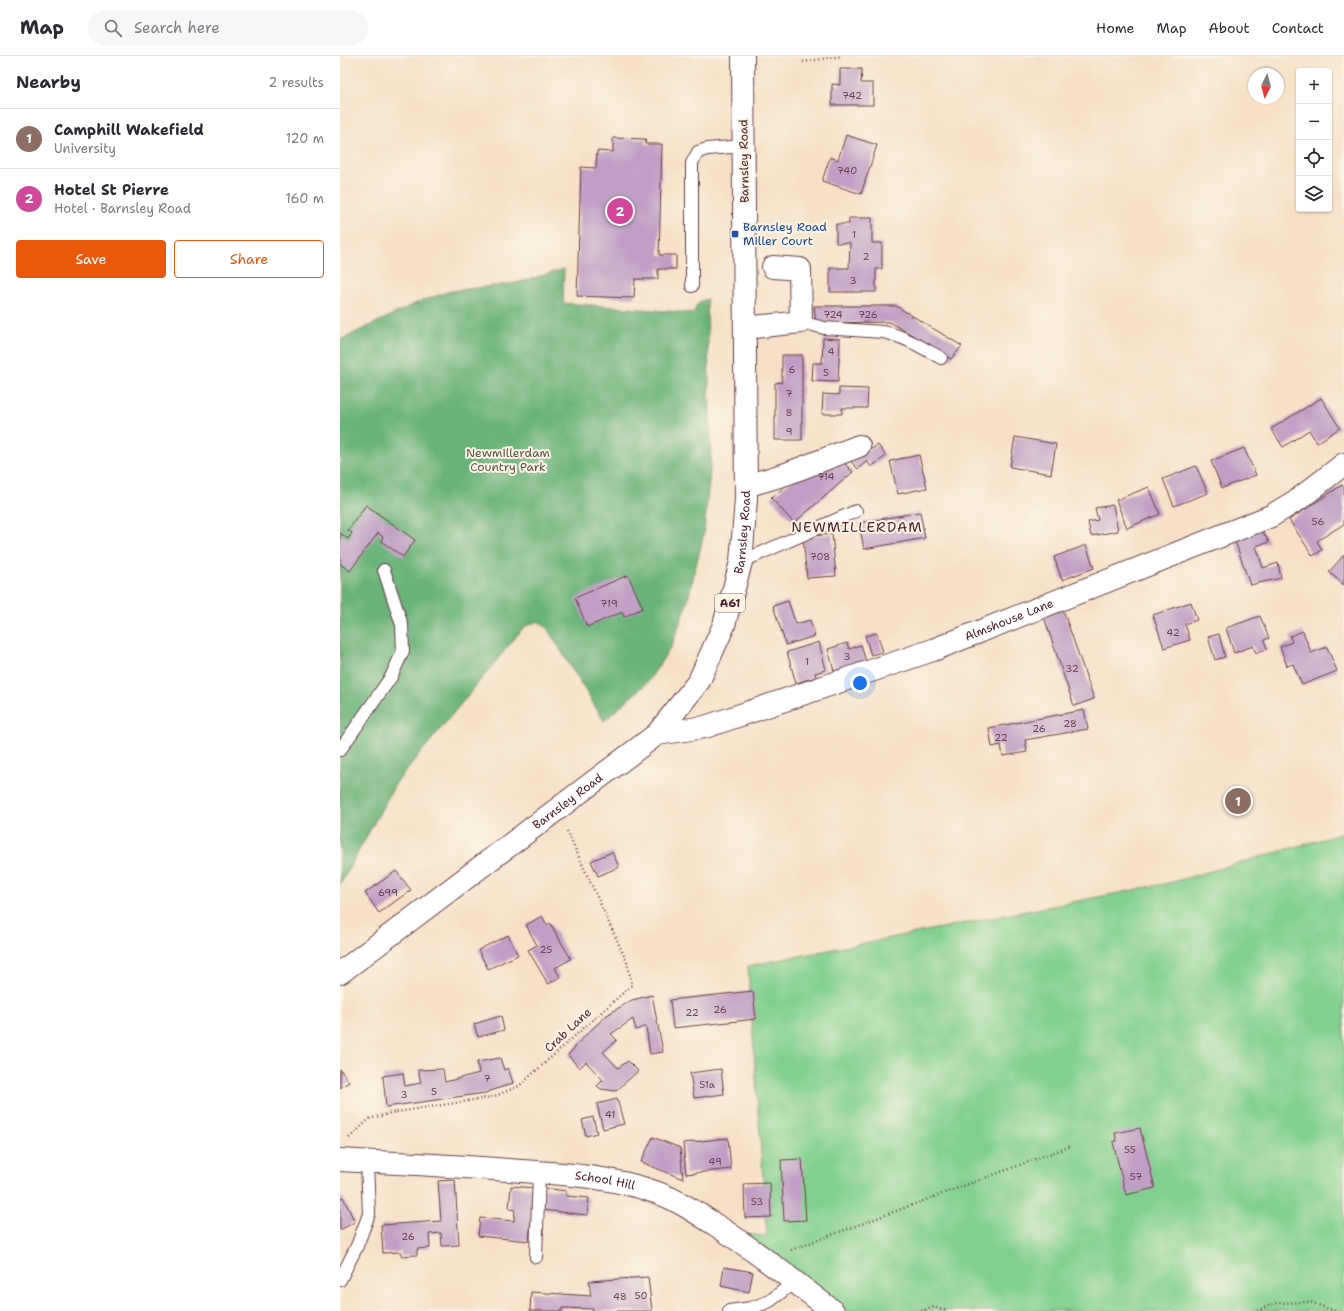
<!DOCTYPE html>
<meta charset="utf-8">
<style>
:root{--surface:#fff;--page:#f7f7f7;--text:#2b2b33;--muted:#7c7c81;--line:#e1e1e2;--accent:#ea580c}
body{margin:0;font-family:"Shantell Sans",sans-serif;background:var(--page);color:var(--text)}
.controls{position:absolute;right:12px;top:12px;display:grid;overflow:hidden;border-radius:4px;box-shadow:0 1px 3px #0004}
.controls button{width:36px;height:36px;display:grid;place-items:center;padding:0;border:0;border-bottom:1px solid var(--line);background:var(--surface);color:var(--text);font:20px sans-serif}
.compass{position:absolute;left:908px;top:12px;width:36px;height:36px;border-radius:50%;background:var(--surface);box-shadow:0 1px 3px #0004;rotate:186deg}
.you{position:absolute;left:520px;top:627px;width:14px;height:14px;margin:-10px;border:3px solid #fff;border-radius:50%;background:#1a73e8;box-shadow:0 0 0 6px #1a73e833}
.badge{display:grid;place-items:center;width:26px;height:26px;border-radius:50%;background:var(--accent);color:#fff;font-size:13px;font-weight:700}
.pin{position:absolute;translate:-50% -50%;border:2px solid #fff;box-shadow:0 1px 4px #0006}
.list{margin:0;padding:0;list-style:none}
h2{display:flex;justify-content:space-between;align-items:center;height:52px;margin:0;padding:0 16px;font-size:17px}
h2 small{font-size:13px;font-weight:400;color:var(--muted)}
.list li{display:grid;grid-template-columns:26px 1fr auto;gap:12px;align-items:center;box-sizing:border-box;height:60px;padding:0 16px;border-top:1px solid var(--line)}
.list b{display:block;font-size:15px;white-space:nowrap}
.list p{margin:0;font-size:13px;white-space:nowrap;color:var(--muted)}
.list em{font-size:13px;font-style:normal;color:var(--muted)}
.actions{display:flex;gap:8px;padding:12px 16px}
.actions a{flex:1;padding:9px 0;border:1px solid var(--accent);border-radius:4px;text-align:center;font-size:14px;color:var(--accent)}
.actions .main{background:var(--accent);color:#fff}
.icon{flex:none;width:22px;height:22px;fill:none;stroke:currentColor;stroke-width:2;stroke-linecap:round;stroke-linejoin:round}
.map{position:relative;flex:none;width:1004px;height:1255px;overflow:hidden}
header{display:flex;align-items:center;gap:24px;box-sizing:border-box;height:56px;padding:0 20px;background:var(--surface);border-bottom:1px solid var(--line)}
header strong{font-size:19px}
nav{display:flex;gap:22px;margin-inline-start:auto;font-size:14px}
.search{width:280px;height:36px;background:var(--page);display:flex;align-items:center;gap:10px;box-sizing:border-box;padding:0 14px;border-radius:22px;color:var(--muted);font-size:15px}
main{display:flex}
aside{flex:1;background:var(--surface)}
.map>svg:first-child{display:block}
.green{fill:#83d08e;stroke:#66785c}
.forest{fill:#6ab279;stroke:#5a6852}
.building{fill:#bf9fc5}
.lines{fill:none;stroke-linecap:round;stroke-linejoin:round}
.lane-casing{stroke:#643c43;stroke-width:14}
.street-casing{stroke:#643c43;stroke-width:24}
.secondary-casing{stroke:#643c43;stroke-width:24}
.primary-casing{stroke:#643c43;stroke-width:24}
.path{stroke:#643c43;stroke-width:2.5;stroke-dasharray:1 3;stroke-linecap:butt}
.lane{stroke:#fff;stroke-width:12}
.street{stroke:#fff;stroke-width:22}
.secondary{stroke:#fff;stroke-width:22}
.primary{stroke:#fff;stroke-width:22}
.transit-dot{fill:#1a4fb4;stroke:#fcf5e5;stroke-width:1.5}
.labels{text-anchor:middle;stroke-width:4;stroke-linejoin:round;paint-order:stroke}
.number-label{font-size:10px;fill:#673f52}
.shield{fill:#fcf5e5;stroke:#7f5f63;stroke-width:1}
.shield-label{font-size:11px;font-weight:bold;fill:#4a1f2b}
.street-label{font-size:12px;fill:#4a1f2b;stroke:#fcf5e5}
.transit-label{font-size:12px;fill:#164399;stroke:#fcf5e5;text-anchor:start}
.park-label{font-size:12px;fill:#5b5449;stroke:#fcf5e5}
.quarter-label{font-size:14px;letter-spacing:1px;fill:#4a1f2b;stroke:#fcf5e5}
</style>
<header>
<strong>Map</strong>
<div class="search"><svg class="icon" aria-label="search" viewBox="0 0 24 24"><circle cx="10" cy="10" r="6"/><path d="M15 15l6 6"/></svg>Search here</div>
<nav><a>Home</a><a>Map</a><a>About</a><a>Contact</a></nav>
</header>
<main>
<aside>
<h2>Nearby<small>2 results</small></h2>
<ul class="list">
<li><span class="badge" style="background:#8d6e63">1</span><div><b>Camphill Wakefield</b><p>University</p></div><em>120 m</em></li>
<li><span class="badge" style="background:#d1479c">2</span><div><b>Hotel St Pierre</b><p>Hotel · Barnsley Road</p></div><em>160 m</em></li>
</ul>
<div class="actions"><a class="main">Save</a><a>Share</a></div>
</aside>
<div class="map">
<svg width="1004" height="1255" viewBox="0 0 1004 1255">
<rect width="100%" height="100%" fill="#fcf5e5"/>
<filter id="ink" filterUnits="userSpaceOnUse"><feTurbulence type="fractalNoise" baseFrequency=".025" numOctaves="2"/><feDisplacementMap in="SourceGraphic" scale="8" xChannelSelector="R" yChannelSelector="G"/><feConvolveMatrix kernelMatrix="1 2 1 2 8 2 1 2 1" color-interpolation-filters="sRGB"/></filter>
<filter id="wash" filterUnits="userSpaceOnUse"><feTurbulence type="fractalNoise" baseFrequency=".012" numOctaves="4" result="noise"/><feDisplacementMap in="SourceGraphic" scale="16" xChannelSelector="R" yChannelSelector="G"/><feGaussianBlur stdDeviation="0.9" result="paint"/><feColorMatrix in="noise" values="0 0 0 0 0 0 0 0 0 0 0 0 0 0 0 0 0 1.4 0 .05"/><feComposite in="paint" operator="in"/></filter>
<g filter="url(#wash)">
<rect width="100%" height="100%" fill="#f6e1c8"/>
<!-- green -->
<path class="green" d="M1004,777V1255H493L388,1177L427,1180L408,910L829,827Z"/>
<!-- forest -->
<path class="forest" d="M224,213L223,247L353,257L359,246L367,243L371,406L364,477L347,547L332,589L308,626L264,665L207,572L198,565L184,571L56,727L0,829V284L81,245L111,235L176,227Z"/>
<g id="blocks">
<!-- building -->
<path class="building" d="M500,13H522L521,27H533V49H492V28L500,29Z
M506,79L537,89L521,138L482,125L490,101L498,104Z
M273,82L306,83L305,88H322L319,199H336V213H318V223H295L294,242L237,240L241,111L256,112L257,95L273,96Z
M509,162H532V187H542V213H536V236H490V212H509L510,187H496V168H509Z
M474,250H556L622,290L611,303L550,266L476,267Z
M483,282L500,283L498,326L472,325L473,307H482Z
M442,299H462V384H435V327L442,326Z
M499,332L528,333L527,352H502V358H482L483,338L499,339Z
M981,342L1000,372L977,387L969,374L943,391L931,373Z
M675,381L716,388L711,418L670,411Z
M538,389L546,400L531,411L527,405L518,413L505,399L528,395Z
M904,392L916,419L882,432L871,405Z
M579,399L587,432L558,438L550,405Z
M504,407L513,416L454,467L431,442L467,412Z
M856,410L868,437L834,450L823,423Z
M1002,429L1004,431V468L977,485L982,494L973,500L949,464Z
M809,431L820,458L787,472L776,444Z
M26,449L75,484L63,501L41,485L43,481L38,477L10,515L0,508V477L8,483L12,477L8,474Z
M773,449L778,475L751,480L748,466L758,464L755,452Z
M580,456L585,482L524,493L519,467Z
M921,473L929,486L916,490L923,512L938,507L941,522L910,529L894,482Z
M492,478L496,520L467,522L463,481Z
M746,489L754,512L722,524L714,501Z
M1004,499V529L989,516Z
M288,519L303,552L284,561L282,556L247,571L235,542Z
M448,545L456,568L470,564L475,580L446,589L433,550Z
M851,546L857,564L845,568L850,584L824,592L813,559Z
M722,551L754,643L734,650L703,558Z
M920,560L929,582L924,584L927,593L916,597L913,590L894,597L886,572Z
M963,575L971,597L987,591L997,615L962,629L953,608L947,610L940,591L952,586L950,580Z
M537,577L543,596L531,599L525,580Z
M879,578L885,601L875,604L868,581Z
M479,586L486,614L475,617L476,621L456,627L447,596Z
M507,587L509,593L521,589L526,606L494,615L488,593Z
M744,654L748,673L685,684L687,696L663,700L661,689L652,691L649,672Z
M272,796L279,811L258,820L251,805Z
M56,815L71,834L39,857L25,837Z
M202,860L207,869L210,867L231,903L215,912L220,921L208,928L188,894L197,889L186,869Z
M168,879L178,899L148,913L138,894Z
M413,935L416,963L333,972L330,944Z
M312,939L323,996L310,998L306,970L296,974L293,963L271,978L277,984L263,996L278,1012L288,1005L298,1015L276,1035L261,1033L257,1030L263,1024L246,1006L239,1012L228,999L247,978L267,959L292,944Z
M161,960L164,974L138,981L134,968Z
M160,1002L164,1014L168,1012L173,1027L145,1037L46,1051L43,1020L63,1017L65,1030L81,1027L78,1014L103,1013L105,1026L139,1017L137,1006Z
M0,1013L9,1026L0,1032Z
M381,1013L384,1038L354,1042L350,1017Z
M277,1043L284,1068L263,1073L257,1048Z
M253,1061L257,1077L246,1080L242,1064Z
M800,1072L815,1132L786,1139L773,1086L777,1085L775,1077Z
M313,1081L340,1092L343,1123L301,1106Z
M388,1082L391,1113L346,1118L343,1087Z
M462,1103L466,1164L444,1165L441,1104Z
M115,1124L119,1189L102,1190L101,1177L89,1178L90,1192L77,1193V1199L61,1200V1196L43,1197L41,1169L101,1165L98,1125Z
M430,1127L431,1161L405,1162L404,1128Z
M171,1130L194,1132L189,1185L138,1180L140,1162L174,1165L175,1154L169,1153Z
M204,1132L226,1135V1140L249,1142L247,1159L202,1154Z
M3,1141L15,1166L0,1174V1143Z
M384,1211L413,1216L409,1236L381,1230Z
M308,1221L312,1255H253V1253L222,1252V1255H190L191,1236L251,1240L249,1225Z"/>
</g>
</g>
<g filter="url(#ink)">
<use href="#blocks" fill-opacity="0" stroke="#643c43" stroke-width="1"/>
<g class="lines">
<!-- lane casing -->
<g class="lane-casing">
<path id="lane" d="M352,230V107L358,96L367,93L404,90
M461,266L484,272L543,276C564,280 583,292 601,302
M401,506L516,455
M0,694L51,621L63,595L62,569L44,514
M196,1201L199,1116
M0,1224L17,1190L29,1158L27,1106
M389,1255L411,1252L430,1245L454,1226"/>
</g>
<!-- street casing -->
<g class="street-casing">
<g id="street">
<path d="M405,272L461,266L460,213L433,211"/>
<path d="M406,430L446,418L519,390"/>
<path id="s1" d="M317,678L365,671L593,594L931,460L959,443L1004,408"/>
</g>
</g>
<!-- secondary casing -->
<g class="secondary-casing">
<g id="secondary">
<path id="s2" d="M0,1104C60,1107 121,1110 181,1115C227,1118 274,1121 318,1137C337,1144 354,1155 371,1166C414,1193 453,1225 493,1255"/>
</g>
</g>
<!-- primary casing -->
<g class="primary-casing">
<g id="primary">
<path id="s3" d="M0,917L317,678L359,625L384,569L401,506L406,443L403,0"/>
</g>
</g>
<!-- path -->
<path class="path" d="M463,6L502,0
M9,1082L29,1063L51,1057L153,1041L179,1030L292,929L287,906L226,773
M451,1194L731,1090
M581,1255L594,1251L606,1255
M917,1255L935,1247L970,1246L995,1255"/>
<!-- lane -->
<use href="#lane" class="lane"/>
<!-- street -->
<use href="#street" class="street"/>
<!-- secondary -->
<use href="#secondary" class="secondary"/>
<!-- primary -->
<use href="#primary" class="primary"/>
</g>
</g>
<!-- markers -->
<rect class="transit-dot" x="391" y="174" width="8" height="8" rx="2"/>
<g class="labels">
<!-- number labels -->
<g class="number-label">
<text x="512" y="43">742</text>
<text x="507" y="118">740</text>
<text x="514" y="182">1</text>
<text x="526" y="204">2</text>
<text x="513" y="228">3</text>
<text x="493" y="262">724</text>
<text x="528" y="262">726</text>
<text x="491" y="299">4</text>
<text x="452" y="317">6</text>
<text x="486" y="320">5</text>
<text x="449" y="341">7</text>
<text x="449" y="360">8</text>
<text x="449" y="379">9</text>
<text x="486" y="424">714</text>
<text x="978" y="469">56</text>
<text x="480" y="504">708</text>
<text x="269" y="551">719</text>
<text x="833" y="580">42</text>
<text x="507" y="604">3</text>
<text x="467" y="609">1</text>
<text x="732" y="616">32</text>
<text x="730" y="671">28</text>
<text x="699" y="676">26</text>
<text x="661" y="685">22</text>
<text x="48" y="840">699</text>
<text x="206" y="897">25</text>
<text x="380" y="957">26</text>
<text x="352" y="960">22</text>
<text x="147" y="1026">7</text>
<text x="367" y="1032">51a</text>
<text x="94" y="1039">5</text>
<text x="64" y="1042">3</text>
<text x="270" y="1062">41</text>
<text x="790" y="1097">55</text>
<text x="375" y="1109">49</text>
<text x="796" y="1124">57</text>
<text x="417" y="1149">53</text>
<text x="68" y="1184">26</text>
<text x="301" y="1243">50</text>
<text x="280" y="1244">48</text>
</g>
<!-- shield labels -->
<rect class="shield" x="375" y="538" width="30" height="18" rx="3"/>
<g class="shield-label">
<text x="390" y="551">A61</text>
</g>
<!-- street labels -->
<g class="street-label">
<text transform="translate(404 105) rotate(-91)" y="4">Barnsley Road</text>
<text dy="4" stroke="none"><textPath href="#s3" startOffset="621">Barnsley Road</textPath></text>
<text dy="4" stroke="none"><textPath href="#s1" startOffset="371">Almshouse Lane</textPath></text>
<text dy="4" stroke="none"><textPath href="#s3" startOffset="285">Barnsley Road</textPath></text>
<text transform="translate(228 974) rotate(-43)" y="4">Crab Lane</text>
<text dy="4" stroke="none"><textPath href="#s2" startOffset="266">School Hill</textPath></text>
</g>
<!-- transit labels -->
<g class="transit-label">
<text x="403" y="175">Barnsley Road<tspan x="403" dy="14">Miller Court</tspan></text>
</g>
<!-- park labels -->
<g class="park-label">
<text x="168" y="401">Newmillerdam<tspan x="168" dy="14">Country Park</tspan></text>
</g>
<!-- quarter labels -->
<g class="quarter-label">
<text x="517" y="476">NEWMILLERDAM</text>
</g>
</g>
</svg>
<div class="controls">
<button>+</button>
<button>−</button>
<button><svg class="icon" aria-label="locate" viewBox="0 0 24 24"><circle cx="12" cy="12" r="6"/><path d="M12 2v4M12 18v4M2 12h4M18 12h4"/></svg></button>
<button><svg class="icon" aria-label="layers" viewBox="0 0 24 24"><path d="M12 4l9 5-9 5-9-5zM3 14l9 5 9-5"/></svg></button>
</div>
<svg class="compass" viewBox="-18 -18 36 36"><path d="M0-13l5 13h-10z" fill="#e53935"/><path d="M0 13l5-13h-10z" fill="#7c7c81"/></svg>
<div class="you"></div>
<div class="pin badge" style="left:898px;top:745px;background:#8d6e63">1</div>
<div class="pin badge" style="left:280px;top:155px;background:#d1479c">2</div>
</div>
</main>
